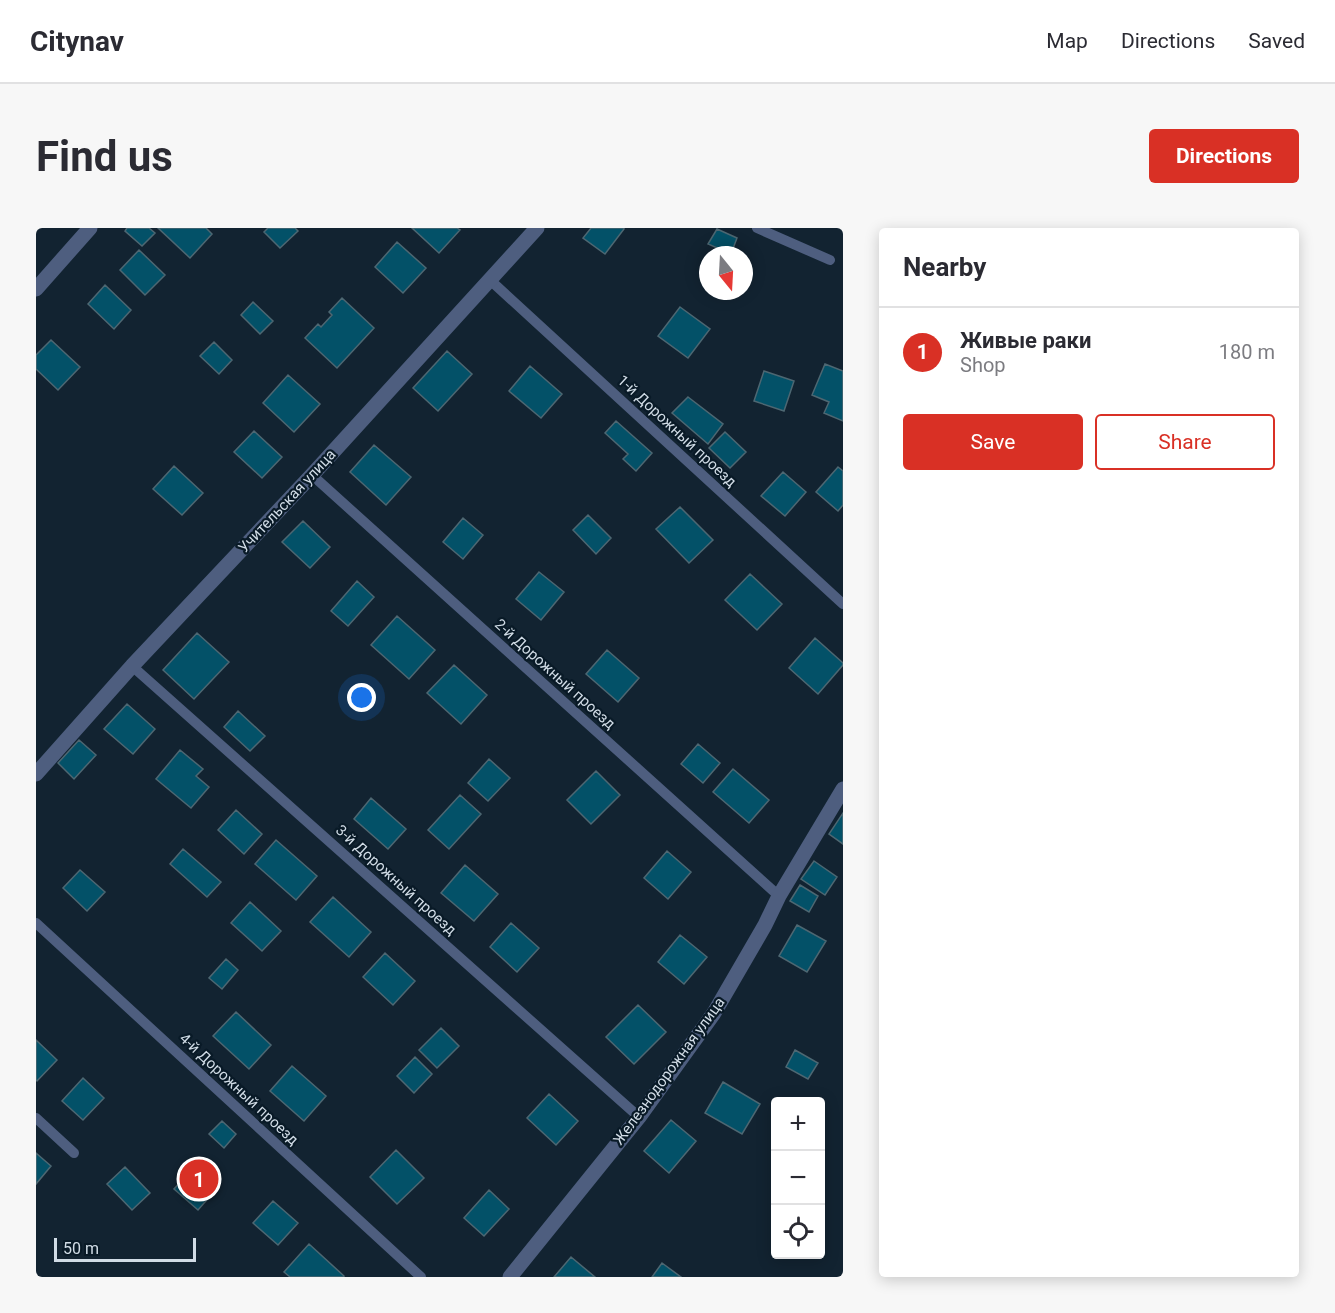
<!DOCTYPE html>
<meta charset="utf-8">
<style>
:root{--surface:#fff;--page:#f7f7f7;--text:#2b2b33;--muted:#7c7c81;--line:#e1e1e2;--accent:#d93025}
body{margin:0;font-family:Roboto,sans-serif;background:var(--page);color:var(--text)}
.controls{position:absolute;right:18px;bottom:18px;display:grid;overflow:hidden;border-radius:6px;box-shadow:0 3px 15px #0003}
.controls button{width:54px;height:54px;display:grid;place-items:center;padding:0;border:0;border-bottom:2px solid var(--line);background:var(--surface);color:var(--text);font:30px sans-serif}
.compass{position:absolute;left:663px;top:18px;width:54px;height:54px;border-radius:50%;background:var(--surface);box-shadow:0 3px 15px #0003;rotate:162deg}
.scale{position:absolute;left:18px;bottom:15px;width:142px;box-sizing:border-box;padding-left:6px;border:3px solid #d1dce6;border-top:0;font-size:16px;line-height:21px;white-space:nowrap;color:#d1dce6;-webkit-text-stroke:4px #091a27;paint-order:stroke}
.you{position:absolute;left:326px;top:470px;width:21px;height:21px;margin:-15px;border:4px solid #fff;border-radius:50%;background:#1a73e8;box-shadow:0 0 0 9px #1a73e833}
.badge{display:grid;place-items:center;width:39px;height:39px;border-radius:50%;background:var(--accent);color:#fff;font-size:20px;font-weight:700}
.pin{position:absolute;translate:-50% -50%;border:3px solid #fff;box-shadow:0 2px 6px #0006}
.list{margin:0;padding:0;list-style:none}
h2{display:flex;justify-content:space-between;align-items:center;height:78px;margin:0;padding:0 24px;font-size:26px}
h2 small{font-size:20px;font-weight:400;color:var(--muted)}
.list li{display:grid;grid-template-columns:39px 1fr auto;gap:18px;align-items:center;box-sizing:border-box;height:90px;padding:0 24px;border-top:2px solid var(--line)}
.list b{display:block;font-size:22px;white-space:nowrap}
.list p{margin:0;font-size:20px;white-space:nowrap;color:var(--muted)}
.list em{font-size:20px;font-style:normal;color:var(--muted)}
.actions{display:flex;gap:12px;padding:18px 24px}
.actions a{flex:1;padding:14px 0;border:2px solid var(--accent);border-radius:6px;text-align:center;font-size:21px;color:var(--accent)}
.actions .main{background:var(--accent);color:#fff}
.icon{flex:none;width:33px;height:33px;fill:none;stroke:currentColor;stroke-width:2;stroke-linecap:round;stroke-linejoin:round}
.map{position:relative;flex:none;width:807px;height:1049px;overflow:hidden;border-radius:6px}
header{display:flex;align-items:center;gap:36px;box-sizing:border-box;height:84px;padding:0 30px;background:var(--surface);border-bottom:2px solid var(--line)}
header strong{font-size:28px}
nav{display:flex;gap:33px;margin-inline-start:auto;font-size:21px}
.intro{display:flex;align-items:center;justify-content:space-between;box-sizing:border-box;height:144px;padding:0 36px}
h1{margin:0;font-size:42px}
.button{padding:15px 27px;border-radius:6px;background:var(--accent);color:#fff;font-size:21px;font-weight:700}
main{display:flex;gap:36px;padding:0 36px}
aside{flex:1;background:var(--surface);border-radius:6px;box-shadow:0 3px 15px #0003}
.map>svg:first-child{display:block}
.building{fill:#035168;stroke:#4d6772;stroke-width:1.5}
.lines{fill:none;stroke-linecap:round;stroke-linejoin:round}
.service{stroke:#4e5e7f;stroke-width:10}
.minor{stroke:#4e5e7f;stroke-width:15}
.tertiary{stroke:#4e5e7f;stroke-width:15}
.labels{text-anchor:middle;stroke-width:4.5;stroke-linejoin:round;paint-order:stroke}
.street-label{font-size:15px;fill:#d1dce6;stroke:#091a27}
</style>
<header>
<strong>Citynav</strong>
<nav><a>Map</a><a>Directions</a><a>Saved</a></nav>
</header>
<div class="intro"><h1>Find us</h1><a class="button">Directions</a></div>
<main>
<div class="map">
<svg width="807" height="1049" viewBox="0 0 807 1049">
<rect width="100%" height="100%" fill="#122331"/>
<!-- building -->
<path class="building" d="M91,0H113L119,5L106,18L89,3Z
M122,0H170L176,6L154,30Z
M232,0H259L262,3L244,20L228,4Z
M376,0H421L424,2L403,25Z
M555,0H588V1L569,26L547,10Z
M681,1L701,10L695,26L672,16Z
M361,14L390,40L367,65L339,39Z
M103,22L129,47L109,67L84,42Z
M69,57L95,82L78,101L52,76Z
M306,70L338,100L301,140L269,110L282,96L285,99L296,87L293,84Z
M217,74L237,93L224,106L205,87Z
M644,79L674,101L652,130L622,108Z
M15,112L44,139L22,162L0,141V127Z
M178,114L196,132L183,146L164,128Z
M411,123L436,146L402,183L377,160Z
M789,136L807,143V193L788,185L793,174L776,167Z
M494,138L526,166L505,190L473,163Z
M728,143L758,153L748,183L718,173Z
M252,147L284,176L258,204L227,175Z
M652,169L687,196L672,216L636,185Z
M580,193L616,225L600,243L587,231L592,226L569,205Z
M218,203L246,229L226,250L198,224Z
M689,204L710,224L694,240L673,220Z
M338,217L375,249L350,277L314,244Z
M138,238L167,265L146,287L117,261Z
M802,239L807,243V277L802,283L780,264Z
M747,244L770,264L749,288L725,268Z
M644,279L677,312L653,335L620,301Z
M552,287L575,310L560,326L537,302Z
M427,290L447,307L427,331L407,314Z
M267,293L294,319L274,340L246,314Z
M503,344L528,364L505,392L480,371Z
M714,346L746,376L721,402L689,372Z
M321,353L338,369L312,398L295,383Z
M361,388L399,422L373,451L335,417Z
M161,405L193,434L158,471L127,442Z
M779,410L807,435V437L782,466L753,440Z
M571,422L603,450L582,474L550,446Z
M418,437L451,467L425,496L391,465Z
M91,476L119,501L97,526L68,501Z
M202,483L229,508L214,523L188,499Z
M43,512L60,527L38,551L22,535Z
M662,516L684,535L667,555L645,536Z
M144,522L167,541L160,548L173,559L155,580L120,551Z
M453,531L474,550L452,573L432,555Z
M697,541L733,572L713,595L677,564Z
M560,543L584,567L555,596L531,572Z
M424,567L445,586L413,621L392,602Z
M335,570L370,601L352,621L318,591Z
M200,582L226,606L208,626L182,602Z
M807,585V616L793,606Z
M240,612L281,648L260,672L219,636Z
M147,621L185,654L171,669L134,636Z
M631,623L655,644L632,671L608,650Z
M778,633L801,649L789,667L765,651Z
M429,637L462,666L438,693L405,665Z
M44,642L69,664L51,683L27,660Z
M764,657L782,668L773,684L754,673Z
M297,669L335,704L313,729L274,694Z
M214,674L245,703L226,723L195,695Z
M475,695L503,720L481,744L454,719Z
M761,697L790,713L771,744L743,728Z
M644,707L671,729L648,756L622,734Z
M349,725L379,753L357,777L327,749Z
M190,731L202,742L186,761L173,750Z
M602,777L630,804L598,836L570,809Z
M200,784L235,817L213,841L177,808Z
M405,800L423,818L401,840L383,822Z
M0,812L21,832L1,853L0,852Z
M759,822L782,835L772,851L750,839Z
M379,829L396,846L378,865L361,848Z
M256,838L290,868L268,893L234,863Z
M47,850L68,870L47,892L26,873Z
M687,854L724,876L706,906L669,885Z
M513,866L542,893L520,917L491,890Z
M635,892L660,913L633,945L608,923Z
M186,893L200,906L188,920L173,906Z
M360,922L388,950L361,976L334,949Z
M0,925L15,938L0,956Z
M160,937L183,958L162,982L138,961Z
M89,939L114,965L96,982L71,956Z
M453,962L473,981L448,1008L428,990Z
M237,973L262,995L242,1017L217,995Z
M273,1016L308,1048V1049H254L248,1044Z
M535,1029L559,1049H518Z
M626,1035L645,1049H616Z"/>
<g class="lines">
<!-- service -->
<path class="service" d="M721,0L794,32
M454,52L807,376
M276,247L743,668
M96,438L603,889
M0,695L385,1049
M0,890L38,925"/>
<!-- minor -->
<path class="minor" d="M0,546L96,438L276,247L501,0
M474,1049L603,889L678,785L729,697L743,668L807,561"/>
<!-- tertiary -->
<path class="tertiary" d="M0,61L54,0"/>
</g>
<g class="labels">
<!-- street labels -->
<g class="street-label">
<text transform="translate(641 203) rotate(43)" y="5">1-й Дорожный проезд</text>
<text transform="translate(251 273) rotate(-47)" y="5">Учительская улица</text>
<text transform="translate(519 446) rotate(42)" y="5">2-й Дорожный проезд</text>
<text transform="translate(360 652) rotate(42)" y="5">3-й Дорожный проезд</text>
<text transform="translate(633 843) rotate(-54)" y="5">Железнодорожная улица</text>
<text transform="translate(203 861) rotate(43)" y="5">4-й Дорожный проезд</text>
</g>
</g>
</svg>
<div class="controls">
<button>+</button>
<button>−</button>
<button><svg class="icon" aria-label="locate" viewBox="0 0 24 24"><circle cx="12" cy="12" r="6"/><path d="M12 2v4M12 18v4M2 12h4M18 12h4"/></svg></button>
</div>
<svg class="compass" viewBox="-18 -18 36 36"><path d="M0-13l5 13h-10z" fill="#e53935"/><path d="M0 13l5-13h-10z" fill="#7c7c81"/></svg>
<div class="scale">50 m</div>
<div class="you"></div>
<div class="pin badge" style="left:163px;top:951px">1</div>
</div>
<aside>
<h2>Nearby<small></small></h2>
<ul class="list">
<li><span class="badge">1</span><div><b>Живые раки</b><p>Shop</p></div><em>180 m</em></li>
</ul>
<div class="actions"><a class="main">Save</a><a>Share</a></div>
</aside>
</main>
